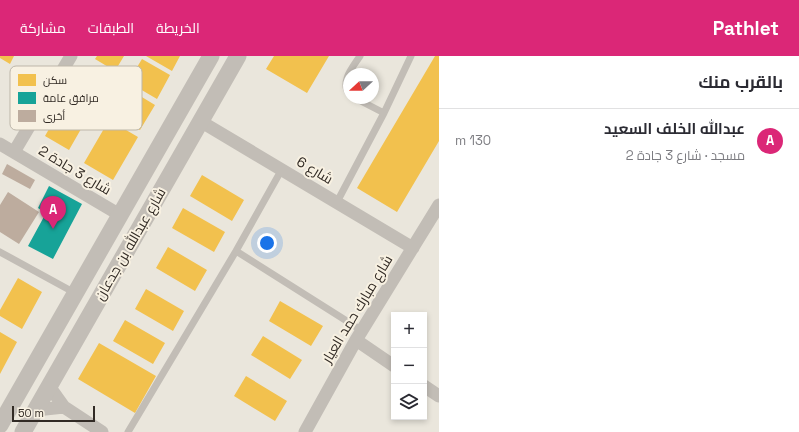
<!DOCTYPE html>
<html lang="ar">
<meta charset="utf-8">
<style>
:root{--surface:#fff;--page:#f2f2f3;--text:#2b2b33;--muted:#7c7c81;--line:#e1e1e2;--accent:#db2777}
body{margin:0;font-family:"Space Grotesk",Cairo,sans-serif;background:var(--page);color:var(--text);direction:rtl}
.controls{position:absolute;right:12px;bottom:12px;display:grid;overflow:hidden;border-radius:0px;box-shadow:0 2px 6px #0003}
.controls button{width:36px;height:36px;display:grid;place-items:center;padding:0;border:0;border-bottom:1px solid var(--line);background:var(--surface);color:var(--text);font:20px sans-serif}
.compass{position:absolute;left:343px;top:12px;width:36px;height:36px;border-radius:50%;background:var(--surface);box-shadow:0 2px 6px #0003;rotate:249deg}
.scale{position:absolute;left:12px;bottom:10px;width:83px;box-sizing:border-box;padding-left:4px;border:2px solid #322b25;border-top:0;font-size:11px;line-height:14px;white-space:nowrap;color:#322b25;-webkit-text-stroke:3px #f8f1e2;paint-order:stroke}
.you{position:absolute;left:267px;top:187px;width:14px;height:14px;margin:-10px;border:3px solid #fff;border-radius:50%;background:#1a73e8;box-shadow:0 0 0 6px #1a73e833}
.badge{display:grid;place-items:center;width:26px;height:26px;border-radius:50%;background:var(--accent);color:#fff;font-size:13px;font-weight:700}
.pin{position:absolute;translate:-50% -33px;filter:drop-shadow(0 1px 2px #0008)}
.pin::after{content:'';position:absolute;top:21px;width:14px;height:12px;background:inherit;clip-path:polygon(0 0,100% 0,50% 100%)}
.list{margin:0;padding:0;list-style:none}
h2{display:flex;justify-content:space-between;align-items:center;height:52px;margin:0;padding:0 16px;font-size:17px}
h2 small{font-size:13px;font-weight:400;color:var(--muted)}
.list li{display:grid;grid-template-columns:26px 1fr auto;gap:12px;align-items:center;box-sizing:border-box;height:64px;padding:0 16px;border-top:1px solid var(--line)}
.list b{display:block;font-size:15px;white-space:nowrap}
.list p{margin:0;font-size:13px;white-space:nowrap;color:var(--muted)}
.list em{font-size:13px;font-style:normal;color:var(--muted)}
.icon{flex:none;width:22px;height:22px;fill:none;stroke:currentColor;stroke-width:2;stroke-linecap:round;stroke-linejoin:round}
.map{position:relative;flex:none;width:439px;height:376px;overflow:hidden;direction:ltr}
header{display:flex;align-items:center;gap:24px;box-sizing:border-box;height:56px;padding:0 20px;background:var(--accent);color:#fff}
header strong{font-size:19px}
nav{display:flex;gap:22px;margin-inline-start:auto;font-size:14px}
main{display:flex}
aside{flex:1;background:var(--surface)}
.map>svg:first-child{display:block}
.homes{fill:#f2c14e}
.public{fill:#17a398}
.building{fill:#bdac9e}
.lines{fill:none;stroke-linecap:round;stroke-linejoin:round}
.service{stroke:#c2bdb6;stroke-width:7}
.minor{stroke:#c2bdb6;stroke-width:13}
.tertiary{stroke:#c2bdb6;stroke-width:17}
.labels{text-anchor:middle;stroke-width:4;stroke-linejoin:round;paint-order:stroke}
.street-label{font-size:14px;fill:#322b25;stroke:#f8f1e2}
.key{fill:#f8f1e2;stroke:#bdb6a9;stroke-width:1}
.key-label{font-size:11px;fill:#322b25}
</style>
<header>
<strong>Pathlet</strong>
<nav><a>الخريطة</a><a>الطبقات</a><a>مشاركة</a></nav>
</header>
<main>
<aside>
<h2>بالقرب منك<small></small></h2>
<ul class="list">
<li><span class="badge">A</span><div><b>عبدالله الخلف السعيد</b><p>مسجد · شارع 3 جادة 2</p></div><em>130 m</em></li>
</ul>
</aside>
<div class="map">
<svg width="439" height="376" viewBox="0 0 439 376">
<rect width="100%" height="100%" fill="#eae6dc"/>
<!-- homes -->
<path class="homes" d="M0,0H14L10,8L0,2Z
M97,0H124L115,15L95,3Z
M146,0H180L172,15Z
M274,0H329L307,37L266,13Z
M435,0H439V85L397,156L357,132Z
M142,3L170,19L157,43L128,26Z
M127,32L155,49L140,74L112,57Z
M69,38L93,52L69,94L45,80Z
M109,64L138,81L113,124L84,107Z
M202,119L244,144L232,165L190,140Z
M183,152L225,176L214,196L172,172Z
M168,191L207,214L195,235L156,212Z
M18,222L42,236L22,273L0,260V254Z
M146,233L184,255L173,275L135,253Z
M280,245L323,270L311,290L269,265Z
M125,264L165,287L153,308L113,285Z
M0,276L17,286L0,318Z
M263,280L302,304L290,323L251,299Z
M99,287L156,320L135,357L78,323Z
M246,320L287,345L275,365L234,340Z"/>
<!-- public -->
<path class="public" d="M49,130L82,148L53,203L28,190L46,157L38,152Z"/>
<!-- building -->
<path class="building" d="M7,108L35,124L30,133L2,118Z
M8,136L39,156L19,188L0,176V149Z"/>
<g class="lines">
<!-- service -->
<path class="service" d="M349,38C340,25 353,11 360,0
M355,42L384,57
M337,146L384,57L411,0
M236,195L361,274
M0,196L75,237
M128,376L236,195L282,113"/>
<!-- minor -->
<path class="minor" d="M200,65L413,192
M0,88L120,159
M14,96L71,0
M356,284L394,310
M49,330L64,351L102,376
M424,330L439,340
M36,354L64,351
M305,376L356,284L439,149"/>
<!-- tertiary -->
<path class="tertiary" d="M0,369L211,0
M23,376L238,0"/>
</g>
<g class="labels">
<!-- street labels -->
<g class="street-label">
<text transform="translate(75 114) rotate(31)" y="5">شارع 3 جادة 2</text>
<text transform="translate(315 114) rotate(31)" y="5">شارع 6</text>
<text transform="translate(130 188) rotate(-60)" y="5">شارع عبدالله بن جدعان</text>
<text transform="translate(357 253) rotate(-59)" y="5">شارع مبارك حمد العيار</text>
</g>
</g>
<!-- legend -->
<rect x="10" y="10" width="132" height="64" rx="6" class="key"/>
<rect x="18" y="18" width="18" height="12" fill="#f2c14e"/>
<rect x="18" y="36" width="18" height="12" fill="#17a398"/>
<rect x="18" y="54" width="18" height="12" fill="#bdac9e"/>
<g class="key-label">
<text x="43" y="28">سكن</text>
<text x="43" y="46">مرافق عامة</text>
<text x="43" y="64">أخرى</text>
</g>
</svg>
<div class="controls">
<button>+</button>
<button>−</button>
<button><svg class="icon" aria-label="layers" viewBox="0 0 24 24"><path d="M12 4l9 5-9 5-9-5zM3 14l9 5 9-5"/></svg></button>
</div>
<svg class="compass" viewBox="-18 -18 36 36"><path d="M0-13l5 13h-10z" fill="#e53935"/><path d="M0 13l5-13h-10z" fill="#7c7c81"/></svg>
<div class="scale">50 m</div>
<div class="you"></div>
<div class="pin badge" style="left:53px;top:173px">A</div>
</div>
</main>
